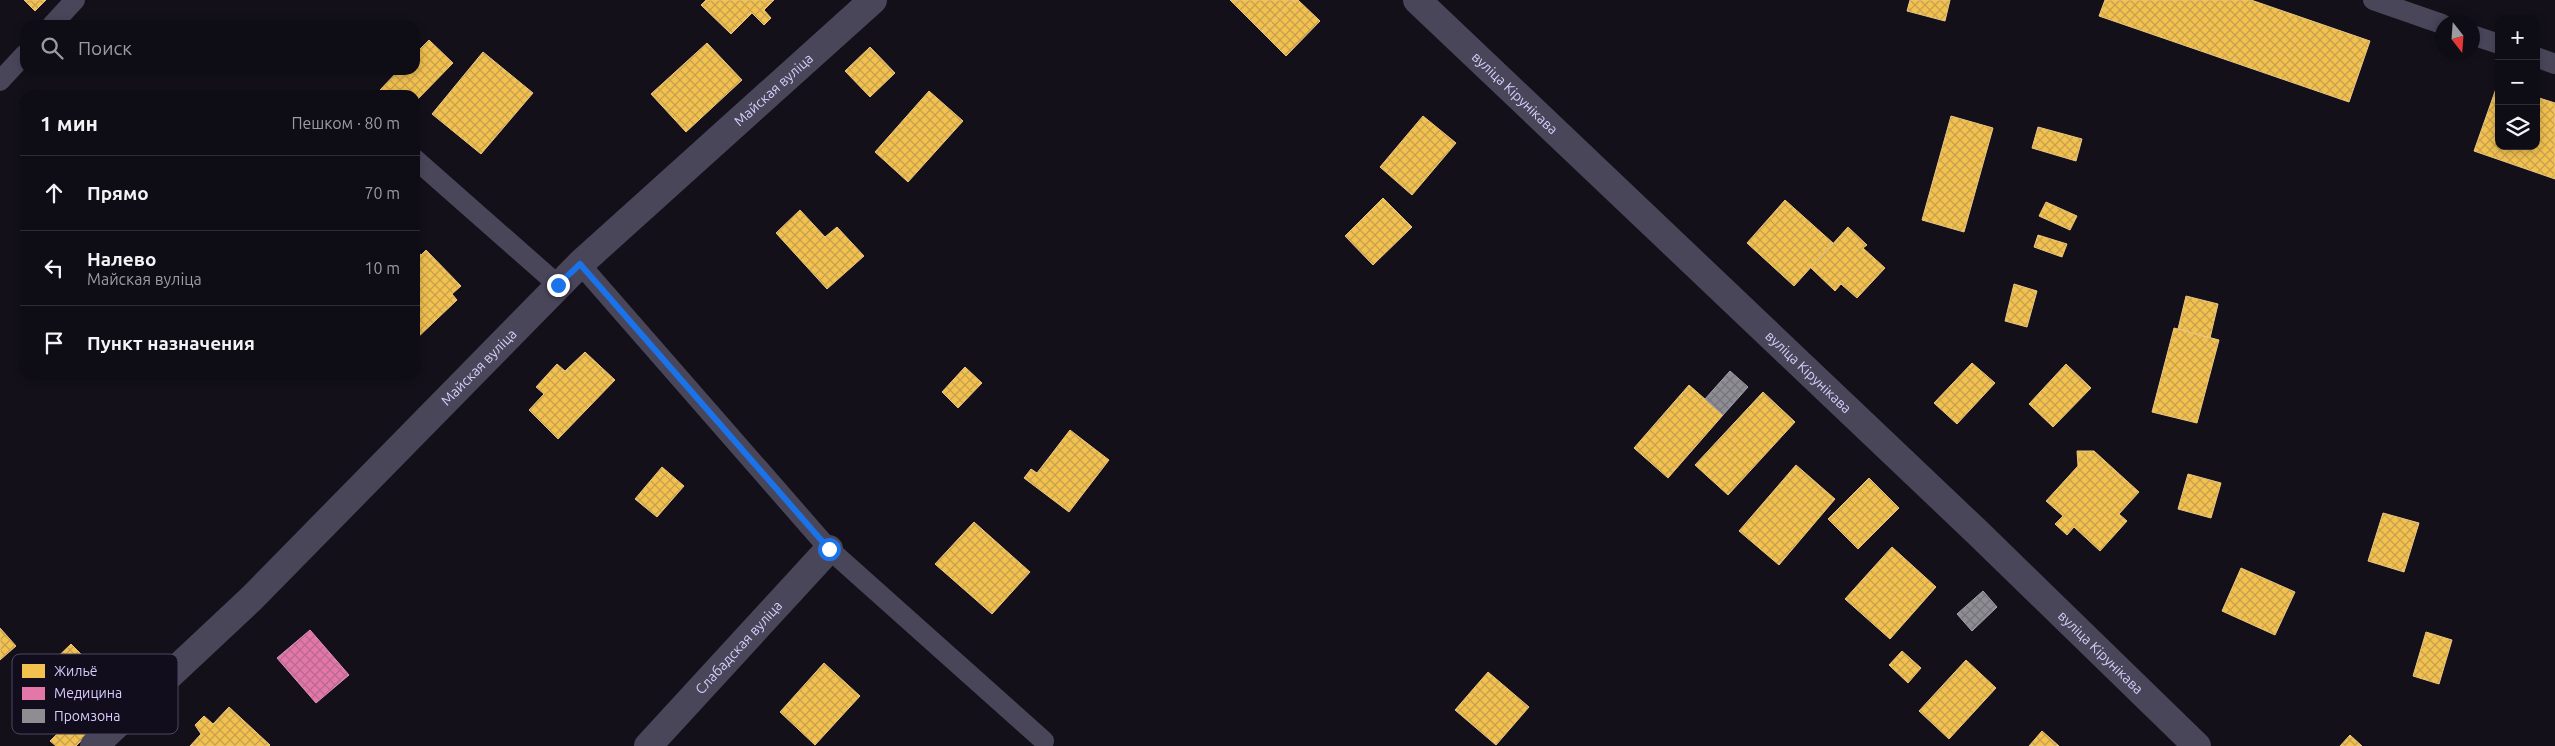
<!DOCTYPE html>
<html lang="ru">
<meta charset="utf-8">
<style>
:root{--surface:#0e0c14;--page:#1c1a22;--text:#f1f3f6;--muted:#9b9ba0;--line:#2e2c34}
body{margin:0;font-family:Ubuntu,sans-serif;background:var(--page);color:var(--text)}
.controls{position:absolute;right:15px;top:15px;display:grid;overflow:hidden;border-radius:10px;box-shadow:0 2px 8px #0003}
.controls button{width:45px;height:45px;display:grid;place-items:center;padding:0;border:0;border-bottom:1px solid var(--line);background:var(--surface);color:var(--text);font:25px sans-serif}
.compass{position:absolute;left:2435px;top:15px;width:45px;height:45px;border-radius:50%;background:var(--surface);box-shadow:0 2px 8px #0003;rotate:163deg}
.stop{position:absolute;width:15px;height:15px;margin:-11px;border:4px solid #1a73e8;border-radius:50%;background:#fff}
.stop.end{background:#1a73e8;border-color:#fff;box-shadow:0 1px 5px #0008}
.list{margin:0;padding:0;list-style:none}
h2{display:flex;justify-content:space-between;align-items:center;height:65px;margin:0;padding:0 20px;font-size:21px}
h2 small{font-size:16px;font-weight:400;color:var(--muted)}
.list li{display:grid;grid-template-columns:32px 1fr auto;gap:15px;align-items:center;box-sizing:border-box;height:75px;padding:0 20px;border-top:1px solid var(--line)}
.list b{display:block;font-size:19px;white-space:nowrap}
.list p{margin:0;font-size:16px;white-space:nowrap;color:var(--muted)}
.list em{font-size:16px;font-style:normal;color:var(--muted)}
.icon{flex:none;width:28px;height:28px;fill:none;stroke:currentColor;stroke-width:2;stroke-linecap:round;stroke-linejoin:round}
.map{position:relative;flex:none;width:2555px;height:746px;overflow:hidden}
.search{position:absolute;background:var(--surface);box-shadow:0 2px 8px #0003;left:20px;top:20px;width:400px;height:55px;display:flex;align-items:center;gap:12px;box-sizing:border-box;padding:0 18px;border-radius:15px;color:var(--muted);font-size:19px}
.panel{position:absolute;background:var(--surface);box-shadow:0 2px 8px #0003;left:20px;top:90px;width:400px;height:290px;border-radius:15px}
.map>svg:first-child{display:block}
.homes{fill:url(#homes-cross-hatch);stroke:#eac582}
.health{fill:url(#health-cross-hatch);stroke:#e091c1}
.industry{fill:url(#industry-cross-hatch);stroke:#a4a0b2}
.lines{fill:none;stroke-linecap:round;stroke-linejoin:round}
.service{stroke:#49465a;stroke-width:20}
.minor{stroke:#49465a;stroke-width:28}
.route{stroke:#1a73e8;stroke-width:6}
.labels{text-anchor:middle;stroke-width:5;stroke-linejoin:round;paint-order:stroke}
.street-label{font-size:14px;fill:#d8cdfc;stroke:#120d1d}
.key{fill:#120d1d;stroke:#4d4760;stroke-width:1}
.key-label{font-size:14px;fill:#d8cdfc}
</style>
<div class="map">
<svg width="2555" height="746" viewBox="0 0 2555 746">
<defs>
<pattern id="homes-cross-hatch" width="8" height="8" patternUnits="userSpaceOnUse" patternTransform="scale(1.25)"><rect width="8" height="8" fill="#f2c14e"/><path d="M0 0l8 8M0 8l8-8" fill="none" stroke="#c6a04e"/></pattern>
<pattern id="health-cross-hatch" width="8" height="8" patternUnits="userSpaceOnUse" patternTransform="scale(1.25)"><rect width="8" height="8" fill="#e377a8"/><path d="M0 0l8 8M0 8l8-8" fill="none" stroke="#ba6991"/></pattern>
<pattern id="industry-cross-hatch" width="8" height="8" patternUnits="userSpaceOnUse" patternTransform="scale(1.25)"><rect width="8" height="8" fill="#8d8d92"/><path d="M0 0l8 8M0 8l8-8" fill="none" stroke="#76757d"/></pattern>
</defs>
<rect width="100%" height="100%" fill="#13101a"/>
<!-- homes -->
<path class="homes" d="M24,0H46L35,11Z
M706,0H774L764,10L771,18L764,25L752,13L731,34L701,5Z
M1230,0H1294L1262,32Z
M1294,0H1298L1320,21L1286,56L1262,32Z
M1910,0H1950L1945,21L1907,11Z
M2105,0H2251L2370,41L2349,102L2099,16Z
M429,40L453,63L415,102V95H385L380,90L399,70H415V54Z
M707,43L742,80L686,132L651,94Z
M870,47L895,73L870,97L845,71Z
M483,52L533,93L481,154L432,114Z
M2498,83L2499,146H2536V97L2555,103V179L2474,151Z
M929,91L963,121L908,182L875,152Z
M1423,116L1456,143L1412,195L1380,167Z
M1951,116L1993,128L1964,232L1922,220Z
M2038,127L2082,139L2076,161L2032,148Z
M1383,198L1412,227L1373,265L1345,236Z
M1785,200L1833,243L1794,286L1747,243Z
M2046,202L2077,216L2070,230L2039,216Z
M800,210L825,237L837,227L864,256L827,289L776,233Z
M1848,227L1867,245L1863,248L1885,268L1857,298L1841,284L1835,291L1811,268Z
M2038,235L2067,244L2062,257L2034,247Z
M415,248L421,255L426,250L461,286L452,294L457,300L415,340Z
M2014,284L2037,291L2027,327L2005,321Z
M2186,296L2218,304L2210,338L2178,329Z
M2174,328L2219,340L2197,423L2152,412Z
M585,352L615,380L558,439L529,410L544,394L536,387L557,364L565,371Z
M1972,363L1995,383L1957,424L1934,403Z
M2066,364L2091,388L2053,427L2029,404Z
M965,367L982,383L958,408L942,392Z
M1689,385L1723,415L1668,478L1634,448Z
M1763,392L1795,422L1728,495L1695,465Z
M1070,430L1109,460L1069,512L1024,478L1031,469L1037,473Z
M2077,451H2094L2139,492L2119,514L2127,521L2100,551L2074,527L2067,535L2055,524L2063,516L2046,501L2078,466Z
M1796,465L1835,499L1779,565L1739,531Z
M662,467L684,486L657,517L635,499Z
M2188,474L2221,483L2211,518L2178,509Z
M1869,478L1899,508L1858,549L1828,519Z
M2383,513L2419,523L2404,572L2368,561Z
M974,522L1030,572L992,614L935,564Z
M1892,547L1936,587L1890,639L1845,599Z
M2241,568L2295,592L2275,635L2222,611Z
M0,628L16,646L0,660Z
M2426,632L2452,640L2439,684L2413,676Z
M71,644L105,678L46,734L13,700Z
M1902,651L1921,668L1908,683L1889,665Z
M1966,660L1996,688L1949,739L1919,711Z
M824,663L860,696L815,745L780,712Z
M1488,672L1529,707L1496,745L1455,710Z
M229,707L270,745L269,746H190L201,734L195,725L204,716L213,724Z
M73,718L89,733L76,746H56L50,741Z
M2042,731L2059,746H2029Z
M2350,735L2362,746H2340Z"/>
<!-- health -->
<path class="health" d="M310,630L349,675L316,703L277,658Z"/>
<!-- industry -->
<path class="industry" d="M1730,371L1748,387L1723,415L1705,399Z
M1983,591L1997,607L1972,631L1957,614Z"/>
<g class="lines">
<!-- service -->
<path class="service" d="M2373,0L2442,24
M52,25L75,0
M2472,35L2499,44
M2536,57L2555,64
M0,81L25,54
M415,159L558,285
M580,264L829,549L1044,741"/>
<!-- minor -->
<g class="minor">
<path id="s1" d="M1417,0L1977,532L2197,746"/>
<path id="s2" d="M94,746L251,599L580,264L873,0"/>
<path id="s3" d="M648,746L829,549"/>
</g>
</g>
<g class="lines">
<!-- route -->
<path class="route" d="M558,285L580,264L829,549"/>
</g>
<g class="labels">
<!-- street labels -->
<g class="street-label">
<text dy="5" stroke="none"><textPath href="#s2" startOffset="945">Майская вуліца</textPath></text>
<text dy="5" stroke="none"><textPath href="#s1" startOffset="135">вуліца Кірунікава</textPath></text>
<text dy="5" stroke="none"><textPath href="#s2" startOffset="540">Майская вуліца</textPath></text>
<text dy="5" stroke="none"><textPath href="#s1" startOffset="540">вуліца Кірунікава</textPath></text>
<text dy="5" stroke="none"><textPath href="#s3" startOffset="134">Слабадская вуліца</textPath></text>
<text dy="5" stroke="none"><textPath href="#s1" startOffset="945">вуліца Кірунікава</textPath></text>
</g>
</g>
<!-- legend -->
<rect x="12" y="654" width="166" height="80" rx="8" class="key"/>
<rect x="22" y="664" width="23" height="14" fill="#f2c14e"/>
<rect x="22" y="687" width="23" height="13" fill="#e377a8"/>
<rect x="22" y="709" width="23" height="14" fill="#8d8d92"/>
<g class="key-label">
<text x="54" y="676">Жильё</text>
<text x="54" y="698">Медицина</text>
<text x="54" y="721">Промзона</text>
</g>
</svg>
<div class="controls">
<button>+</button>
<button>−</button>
<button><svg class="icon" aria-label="layers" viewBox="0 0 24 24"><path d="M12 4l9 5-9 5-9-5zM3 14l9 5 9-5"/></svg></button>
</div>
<svg class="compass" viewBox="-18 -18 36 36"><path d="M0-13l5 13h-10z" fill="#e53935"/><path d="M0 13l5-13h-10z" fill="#9b9ba0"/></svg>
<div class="stop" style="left:829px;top:549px"></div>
<div class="stop end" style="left:558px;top:285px"></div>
<div class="search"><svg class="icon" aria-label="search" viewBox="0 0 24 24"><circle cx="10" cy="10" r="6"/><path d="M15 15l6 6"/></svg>Поиск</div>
<section class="panel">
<h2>1 мин<small>Пешком · 80 m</small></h2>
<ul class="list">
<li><svg class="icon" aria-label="ahead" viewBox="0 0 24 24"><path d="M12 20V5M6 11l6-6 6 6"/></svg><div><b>Прямо</b></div><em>70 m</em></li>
<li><svg class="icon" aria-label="left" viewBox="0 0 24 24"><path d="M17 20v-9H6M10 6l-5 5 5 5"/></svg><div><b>Налево</b><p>Майская вуліца</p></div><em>10 m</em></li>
<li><svg class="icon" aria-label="arrive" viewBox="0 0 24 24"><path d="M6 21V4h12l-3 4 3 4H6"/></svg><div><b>Пункт назначения</b></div></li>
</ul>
</section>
</div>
